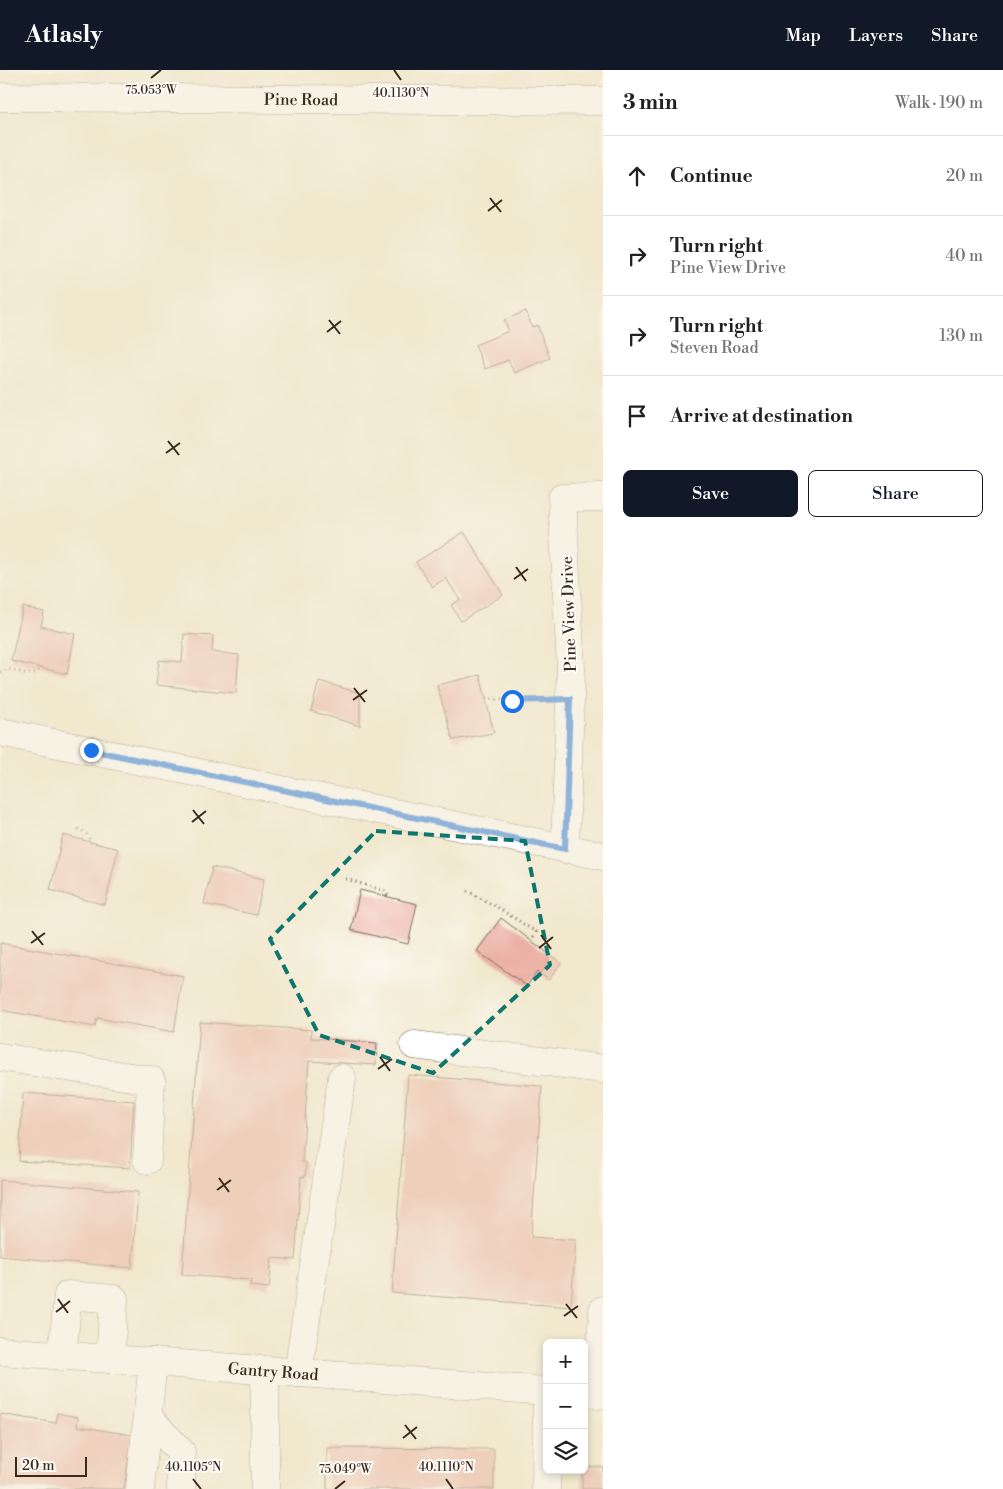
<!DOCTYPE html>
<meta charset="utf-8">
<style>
:root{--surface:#fff;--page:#f2f2f2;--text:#202124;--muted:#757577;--line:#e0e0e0;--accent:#111827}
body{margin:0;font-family:"Libre Bodoni",serif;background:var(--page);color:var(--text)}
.controls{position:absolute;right:15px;bottom:15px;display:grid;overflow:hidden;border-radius:8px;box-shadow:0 2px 8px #0003}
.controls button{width:45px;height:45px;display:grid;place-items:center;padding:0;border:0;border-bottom:1px solid var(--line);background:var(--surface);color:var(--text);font:25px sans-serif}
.scale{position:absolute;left:15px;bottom:12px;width:72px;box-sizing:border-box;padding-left:5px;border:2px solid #3b2a1e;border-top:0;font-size:14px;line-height:18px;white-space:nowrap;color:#3b2a1e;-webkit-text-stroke:4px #fdfcf7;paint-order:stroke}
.stop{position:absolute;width:15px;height:15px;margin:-11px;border:4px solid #1a73e8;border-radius:50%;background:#fff}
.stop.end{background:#1a73e8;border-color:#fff;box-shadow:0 1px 5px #0008}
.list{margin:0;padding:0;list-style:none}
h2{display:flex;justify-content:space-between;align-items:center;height:65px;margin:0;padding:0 20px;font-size:21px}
h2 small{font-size:16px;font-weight:400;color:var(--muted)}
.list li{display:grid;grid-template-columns:32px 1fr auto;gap:15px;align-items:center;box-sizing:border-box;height:80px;padding:0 20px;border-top:1px solid var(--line)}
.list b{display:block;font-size:19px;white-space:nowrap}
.list p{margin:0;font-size:16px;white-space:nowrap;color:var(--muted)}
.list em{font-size:16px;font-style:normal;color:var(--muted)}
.actions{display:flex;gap:10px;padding:15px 20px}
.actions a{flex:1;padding:11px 0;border:1px solid var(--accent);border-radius:8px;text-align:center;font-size:18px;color:var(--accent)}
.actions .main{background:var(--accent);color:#fff}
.icon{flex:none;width:28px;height:28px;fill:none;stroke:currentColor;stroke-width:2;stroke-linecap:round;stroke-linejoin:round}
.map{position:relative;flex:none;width:603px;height:1419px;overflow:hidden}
header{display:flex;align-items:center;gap:30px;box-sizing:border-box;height:70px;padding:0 25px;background:var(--accent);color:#fff}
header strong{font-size:24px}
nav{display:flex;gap:28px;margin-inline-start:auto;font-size:18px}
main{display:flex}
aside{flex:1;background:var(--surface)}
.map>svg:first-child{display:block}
.building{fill:#ecb1a6}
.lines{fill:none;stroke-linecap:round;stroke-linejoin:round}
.minor-casing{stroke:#7b6c5c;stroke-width:29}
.path{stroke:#7b6c5c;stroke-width:3;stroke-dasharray:1 4;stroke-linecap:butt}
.minor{stroke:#fff;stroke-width:28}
.route{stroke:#1a73e8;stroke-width:6}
.marked{fill:none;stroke:#0f766e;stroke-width:4;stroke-dasharray:10 6;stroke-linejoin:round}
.ticks{fill:none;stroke:#3b2a1e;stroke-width:2}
.labels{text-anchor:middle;stroke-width:4;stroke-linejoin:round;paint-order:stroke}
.street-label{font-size:16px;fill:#3b2a1e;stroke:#fdfcf7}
.ticks-label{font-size:12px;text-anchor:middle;fill:#3b2a1e;stroke:#fdfcf7;stroke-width:4;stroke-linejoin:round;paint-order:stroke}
</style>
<header>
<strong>Atlasly</strong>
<nav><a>Map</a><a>Layers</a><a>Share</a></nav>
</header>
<main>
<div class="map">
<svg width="603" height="1419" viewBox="0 0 603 1419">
<rect width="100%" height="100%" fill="#fdfcf7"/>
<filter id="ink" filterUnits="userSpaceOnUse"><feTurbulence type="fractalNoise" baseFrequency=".02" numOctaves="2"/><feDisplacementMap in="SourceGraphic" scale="10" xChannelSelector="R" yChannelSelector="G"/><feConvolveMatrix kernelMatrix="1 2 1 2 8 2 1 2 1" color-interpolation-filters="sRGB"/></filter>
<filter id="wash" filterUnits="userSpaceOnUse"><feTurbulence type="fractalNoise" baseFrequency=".0096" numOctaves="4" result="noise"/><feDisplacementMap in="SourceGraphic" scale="20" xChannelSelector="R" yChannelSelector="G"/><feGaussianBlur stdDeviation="1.12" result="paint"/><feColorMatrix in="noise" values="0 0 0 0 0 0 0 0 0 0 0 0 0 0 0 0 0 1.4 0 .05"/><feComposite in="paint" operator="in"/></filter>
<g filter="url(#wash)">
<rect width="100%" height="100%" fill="#f1e8ce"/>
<g id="blocks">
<!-- building -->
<path class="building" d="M526,241L532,257L537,255L550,288L514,303L508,290L485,299L475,275L509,261L504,250Z
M464,462L503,525L461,551L451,535L460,530L446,508L432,517L416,492Z
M23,537L44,542L41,556L75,564L67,604L11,591Z
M184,564L213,566L212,582L239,585L236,623L156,615L159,590L182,592Z
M480,605L494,663L453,670L437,615Z
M319,611L360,623V656L311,641Z
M63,765L118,779L105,835L50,820Z
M212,797L264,809L256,845L204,834Z
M360,820L417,834L408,874L351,860Z
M501,848L561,893L549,910L537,902L527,916L477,881Z
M0,873L183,906L174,962L97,948L95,957L0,940Z
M200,952L311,960V968L377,973L376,995L309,991L302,1092H306L305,1107L301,1106L295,1190L272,1188L269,1218L250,1216L251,1210L182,1205Z
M408,1005L542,1016L531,1167L576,1170L571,1237L392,1223Z
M23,1023L134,1031L130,1098L19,1091Z
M0,1110L138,1122L132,1198L0,1186Z
M57,1343L78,1347L77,1356L132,1365L124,1419H0V1344L56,1353Z
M327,1378L494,1379V1419H327Z
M584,1397H603V1419H582V1400H584Z"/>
</g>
</g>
<g filter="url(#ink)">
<use href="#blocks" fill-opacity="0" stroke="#7b6c5c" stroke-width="1"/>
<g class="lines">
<!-- minor casing -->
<g class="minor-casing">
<g id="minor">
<path id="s1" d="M0,27L603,31"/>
<path d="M0,662L603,786"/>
<path d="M565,779L571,599L562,428L603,427"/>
<path d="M414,975L603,999"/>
<path d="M0,987L151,1010L147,1090"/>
<path id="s2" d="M0,1281L547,1321L546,1419"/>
<path d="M62,1286L68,1225L114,1229L110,1289"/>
<path d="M265,1300V1419"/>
<path d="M298,1303L342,1008"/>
<path d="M599,1325L603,1240"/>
<path d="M147,1346L181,1382V1419"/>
<path d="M140,1419L153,1292"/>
</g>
</g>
<!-- path -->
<path class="path" d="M0,602L9,599L28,604L35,603L41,598
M486,628L512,631L545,630
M78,759L86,763L92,773
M346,809L385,821L389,827
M467,821L497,837L536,862L531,871"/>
<!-- minor -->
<use href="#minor" class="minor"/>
</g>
</g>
<g class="lines" filter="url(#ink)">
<!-- route -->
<path class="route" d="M91,680L565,779L570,629L512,631"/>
</g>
<!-- marked area -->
<path d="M0 0H603V1419H0ZM376,761L525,771L550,895L433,1003L319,965L270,869Z" fill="#f1e8ce" fill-opacity=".55" fill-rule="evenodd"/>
<path class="marked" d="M376,761L525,771L550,895L433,1003L319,965L270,869Z"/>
<!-- ticks -->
<path class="ticks" d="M394,0L401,10M151,8L161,0M490,128L501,142M488,141L502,130M329,250L340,264M327,262L341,251M168,371L179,385M166,383L180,373M516,497L526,511M514,509L528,499M354,618L365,632M353,630L367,620M193,740L204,754M192,752L206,741M32,861L43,875M541,865L551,879M31,873L45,863M539,878L553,867M380,987L390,1001M378,999L392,989M219,1108L229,1122M217,1120L231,1110M58,1229L68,1243M566,1234L577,1248M56,1242L70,1231M564,1246L578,1236M405,1355L416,1369M403,1368L417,1357M193,1409L201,1419M446,1409L453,1419M335,1419L345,1411"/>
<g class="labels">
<!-- street labels -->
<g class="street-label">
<text dy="6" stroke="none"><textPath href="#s1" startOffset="301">Pine Road</textPath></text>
<text transform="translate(568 544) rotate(-92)" y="6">Pine View Drive</text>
<text dy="6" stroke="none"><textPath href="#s2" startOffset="274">Gantry Road</textPath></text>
</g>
</g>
<g class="ticks-label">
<text x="151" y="24">75.053°W</text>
<text x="401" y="27">40.1130°N</text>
<text x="193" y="1401">40.1105°N</text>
<text x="446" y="1401">40.1110°N</text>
<text x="345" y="1403">75.049°W</text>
</g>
</svg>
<div class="controls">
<button>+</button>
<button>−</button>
<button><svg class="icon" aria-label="layers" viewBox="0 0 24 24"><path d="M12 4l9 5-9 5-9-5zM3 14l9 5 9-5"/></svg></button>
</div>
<div class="scale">20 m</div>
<div class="stop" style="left:512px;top:631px"></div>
<div class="stop end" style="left:91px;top:680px"></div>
</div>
<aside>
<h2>3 min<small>Walk · 190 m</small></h2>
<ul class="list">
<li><svg class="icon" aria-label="ahead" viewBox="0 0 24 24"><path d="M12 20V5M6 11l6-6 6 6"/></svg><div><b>Continue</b></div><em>20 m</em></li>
<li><svg class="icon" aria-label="right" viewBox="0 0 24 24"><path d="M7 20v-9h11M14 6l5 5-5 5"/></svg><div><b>Turn right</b><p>Pine View Drive</p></div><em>40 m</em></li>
<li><svg class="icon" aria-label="right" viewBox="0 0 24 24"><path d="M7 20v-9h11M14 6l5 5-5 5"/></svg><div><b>Turn right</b><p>Steven Road</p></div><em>130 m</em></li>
<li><svg class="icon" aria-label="arrive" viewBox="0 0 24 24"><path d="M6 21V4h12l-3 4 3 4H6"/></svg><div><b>Arrive at destination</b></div></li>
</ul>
<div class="actions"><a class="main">Save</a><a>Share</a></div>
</aside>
</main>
